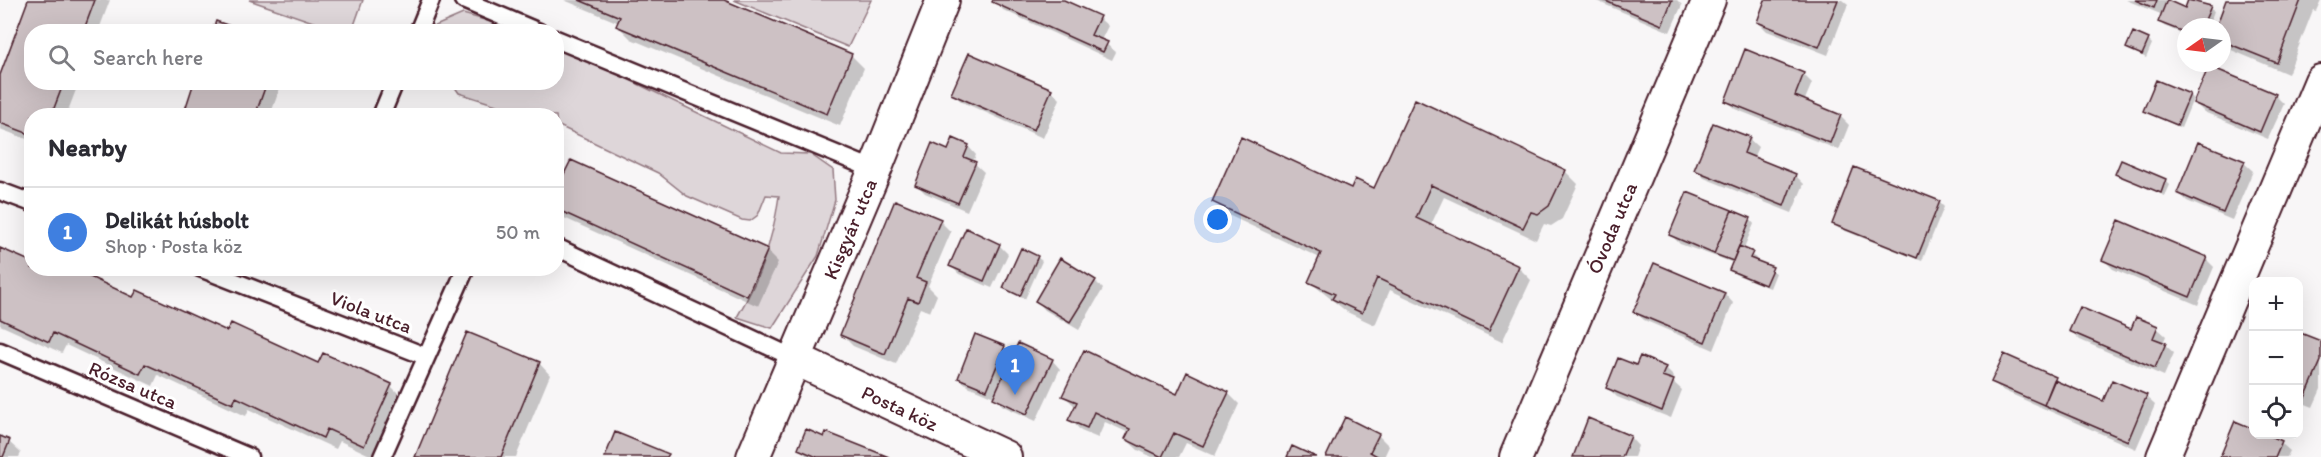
<!DOCTYPE html>
<meta charset="utf-8">
<style>
:root{--surface:#fff;--page:#f7f7f7;--text:#2b2b33;--muted:#7c7c81;--line:#e1e1e2;--accent:#c8321e}
body{margin:0;font-family:Itim,sans-serif;background:var(--page);color:var(--text)}
.controls{position:absolute;right:18px;bottom:18px;display:grid;overflow:hidden;border-radius:12px;box-shadow:0 6px 24px #0002}
.controls button{width:54px;height:54px;display:grid;place-items:center;padding:0;border:0;border-bottom:2px solid var(--line);background:var(--surface);color:var(--text);font:30px sans-serif}
.compass{position:absolute;left:2177px;top:18px;width:54px;height:54px;border-radius:50%;background:var(--surface);box-shadow:0 6px 24px #0002;rotate:256deg}
.you{position:absolute;left:1218px;top:220px;width:21px;height:21px;margin:-15px;border:4px solid #fff;border-radius:50%;background:#1a73e8;box-shadow:0 0 0 9px #1a73e833}
.badge{display:grid;place-items:center;width:39px;height:39px;border-radius:50%;background:var(--accent);color:#fff;font-size:20px;font-weight:700}
.pin{position:absolute;translate:-50% -50px;filter:drop-shadow(0 2px 3px #0008)}
.pin::after{content:'';position:absolute;top:32px;width:21px;height:18px;background:inherit;clip-path:polygon(0 0,100% 0,50% 100%)}
.list{margin:0;padding:0;list-style:none}
h2{display:flex;justify-content:space-between;align-items:center;height:78px;margin:0;padding:0 24px;font-size:26px}
h2 small{font-size:20px;font-weight:400;color:var(--muted)}
.list li{display:grid;grid-template-columns:39px 1fr auto;gap:18px;align-items:center;box-sizing:border-box;height:90px;padding:0 24px;border-top:2px solid var(--line)}
.list b{display:block;font-size:22px;white-space:nowrap}
.list p{margin:0;font-size:20px;white-space:nowrap;color:var(--muted)}
.list em{font-size:20px;font-style:normal;color:var(--muted)}
.icon{flex:none;width:33px;height:33px;fill:none;stroke:currentColor;stroke-width:2;stroke-linecap:round;stroke-linejoin:round}
.map{position:relative;flex:none;width:2321px;height:457px;overflow:hidden}
.search{position:absolute;background:var(--surface);box-shadow:0 6px 24px #0002;left:24px;top:24px;width:540px;height:66px;display:flex;align-items:center;gap:15px;box-sizing:border-box;padding:0 21px;border-radius:24px;color:var(--muted);font-size:22px}
.panel{position:absolute;background:var(--surface);box-shadow:0 6px 24px #0002;left:24px;top:108px;width:540px;height:168px;border-radius:24px}
.map>svg:first-child{display:block}
.green{fill:#ded6d9;stroke:#947a82;stroke-width:1.5}
.shadow{fill:#0003}
.building{fill:#cdc1c4;stroke:#4a1f2b;stroke-width:1.5}
.lines{fill:none;stroke-linecap:round;stroke-linejoin:round}
.service-casing{stroke:#4a1f2b;stroke-width:21}
.minor-casing{stroke:#4a1f2b;stroke-width:36}
.service{stroke:#fff;stroke-width:16}
.minor{stroke:#fff;stroke-width:32}
.labels{text-anchor:middle;stroke-width:6;stroke-linejoin:round;paint-order:stroke}
.street-label{font-size:20px;fill:#4a1f2b;stroke:#fff}
</style>
<div class="map">
<svg width="2321" height="457" viewBox="0 0 2321 457">
<rect width="100%" height="100%" fill="#f8f6f7"/>
<filter id="ink" filterUnits="userSpaceOnUse"><feTurbulence type="fractalNoise" baseFrequency=".0167" numOctaves="2"/><feDisplacementMap in="SourceGraphic" scale="12" xChannelSelector="R" yChannelSelector="G"/><feConvolveMatrix kernelMatrix="1 2 1 2 8 2 1 2 1" color-interpolation-filters="sRGB"/></filter>
<g filter="url(#ink)">
<!-- green -->
<path class="green" d="M249,0H363L352,31L342,32Z
M734,0H871L848,47Z
M463,14L524,31L433,32V27Z
M557,45L781,153L810,154L833,170L835,200L818,256L772,328L737,317C760,279 773,240 779,196L766,195L758,215L750,221L742,220L687,196L658,173L557,125L556,116L528,115L459,93L452,83L556,82Z"/>
<!-- shadow -->
<path class="shadow" d="M30,0H110L98,32H32V82H79L66,116H32V141L0,129V79Z
M564,0H720L851,55L864,68L840,126L631,39L618,26L619,23Z
M995,0H1062L1099,18L1108,26L1101,40L1116,52L1112,60L1003,10Z
M1594,0H1677L1682,5L1670,32Z
M1767,0H1843L1848,4L1828,55L1767,31L1758,22Z
M2126,0H2169L2168,2L2186,10L2193,0L2214,11L2208,27H2186V35L2164,26L2160,22L2163,15Z
M2228,0H2321L2316,11L2313,10L2288,74L2222,46V27H2217Z
M2148,40L2152,44L2146,58L2128,48Z
M970,55L1052,91L1060,99L1043,138L962,102L953,94Z
M1803,74L1812,83L1804,102L1840,116L1849,125L1839,150L1735,109L1726,100Z
M196,82H282L270,116H184Z
M2189,95L2193,99L2181,128L2144,111Z
M2275,95L2284,104L2268,139L2204,112L2195,103Z
M1749,139L1758,147L1753,158L1795,175L1804,184L1792,213L1704,178L1696,169Z
M968,146L976,155L973,162L984,172L967,211L925,193L917,185L949,152Z
M2244,163L2253,171L2232,220L2187,201L2179,193Z
M1855,169L1940,203L1944,207L1922,261L1838,228L1834,223Z
M1565,171L1578,184L1562,219L1551,226L1544,224L1536,240L1444,197L1430,227L1518,267L1531,280L1502,342L1390,290L1375,325L1347,312L1310,282L1320,258L1226,214L1214,201L1375,190Z
M2117,173L2165,180L2170,185L2165,196Z
M556,194L767,251L778,262L758,306L562,217L556,211Z
M1750,219L1754,224L1743,250L1756,258L1755,261L1776,273L1770,288L1735,274L1731,270L1734,263L1680,244L1671,235Z
M940,221L951,232L928,286L937,295L930,312L920,308L896,364L853,346L841,334Z
M999,245L1008,254L992,288L959,274L950,265Z
M0,249L32,268L134,299L319,365L391,386L404,399L374,457L340,441L336,449L249,409L246,416L158,375L153,386L66,345L62,353L0,325Z
M1037,257L1042,261L1025,299L1009,292L1005,288Z
M2206,259L2214,267L2198,305L2113,269L2104,260Z
M1095,281L1103,289L1079,330L1045,310L1037,301Z
M1725,294L1733,303L1714,350L1644,320L1635,312Z
M2157,328L2166,336L2163,343L2174,353L2164,376L2080,340L2071,331Z
M2298,333L2321,343V389L2313,407L2298,401Z
M1004,347L1014,357L1052,360L1060,369L1036,421L1003,406L994,397L968,386L959,378Z
M539,363L550,375L516,457H416Z
M1637,367L1665,368L1674,377L1672,381L1682,390L1671,418L1617,397L1608,388Z
M2055,378L2062,385L2103,403L2146,397L2155,405L2136,449L2002,390L1993,382Z
M1228,393L1239,404L1215,456L1186,443L1179,457H1152L1138,450L1126,439L1129,433L1105,422L1098,438L1081,431L1070,419L1076,407L1064,396Z
M2254,434L2281,443L2290,451L2287,457H2221Z
M1378,435L1389,446L1384,457H1328Z
M1630,437L1638,446L1634,457H1575Z
M0,438L9,442L21,453L19,457H0Z
M800,449L885,457H808Z"/>
<!-- building -->
<path class="building" d="M28,0H95L83,32H32V82H64L51,116H32V135L0,123V75Z
M579,0H724L852,54L827,114L616,26L620,17Z
M993,0H1064L1100,16L1091,35L1108,42L1103,52L992,2Z
M1603,0H1672L1662,25Z
M1765,0H1838L1819,47L1757,22Z
M2135,0H2157L2154,8Z
M2167,0L2185,8L2188,0L2211,6L2202,27H2186V33L2158,22Z
M2226,0H2301L2277,63L2222,41V27H2216Z
M216,21L247,32H212Z
M2133,32L2149,39L2142,55L2126,48Z
M1745,49L1804,73L1795,96L1841,115L1830,143L1725,101Z
M969,53L1052,89L1034,130L951,94Z
M2209,66L2276,94L2260,132L2193,103Z
M2156,80L2190,94L2177,125L2143,111Z
M194,82H267L255,116H183Z
M1415,99L1566,170L1549,206L1538,214L1531,212L1523,228L1431,185L1416,218L1519,266L1489,331L1377,278L1362,313L1332,299L1335,294L1308,282L1321,253L1212,202L1241,137L1351,188L1355,179L1374,188Z
M1713,123L1750,137L1744,153L1796,174L1784,206L1694,170Z
M953,138L969,145L964,157L976,162L958,203L915,185L932,143L948,150Z
M2198,142L2245,161L2223,213L2177,193Z
M571,160L768,249L747,296L556,209V190Z
M2121,160L2166,179L2161,193L2115,174Z
M1854,167L1940,201L1917,258L1832,224Z
M1687,192L1732,210L1714,254L1669,235Z
M895,200L941,219L916,278L926,282L918,302L908,298L885,354L840,335Z
M1732,210L1751,218L1733,261L1714,254Z
M2119,220L2207,257L2190,297L2102,260Z
M966,228L1000,244L984,281L949,266Z
M1739,246L1753,252L1750,258L1773,267L1765,285L1729,270Z
M0,248L32,262V268H71L133,297L137,290L227,331L231,323L318,363L323,353L392,384L364,446L327,429L323,438L236,397L233,404L145,364L140,374L53,333L49,342L0,319Z
M1021,248L1038,256L1020,296L1003,288Z
M1060,258L1096,280L1070,322L1035,301Z
M1654,263L1725,293L1705,342L1633,312Z
M2080,307L2131,329L2136,317L2158,326L2153,338L2166,343L2155,368L2069,331Z
M467,332L540,362L501,457H415Z
M2298,332L2321,341V361L2304,400L2298,397Z
M975,334L1005,346L987,390L958,378Z
M1018,343L1053,359L1027,414L993,398Z
M1084,350L1177,394L1187,372L1229,392L1203,446L1174,433L1162,457L1125,439L1130,429L1094,412L1087,428L1068,420L1077,402L1062,396Z
M2004,354L2056,377L2044,405L1991,382Z
M1640,356L1666,367L1662,376L1674,380L1662,411L1606,388L1618,358L1636,365Z
M2054,380L2103,401L2112,380L2147,395L2128,441L2044,405Z
M1345,417L1379,434L1370,452L1379,457H1326Z
M1588,418L1631,436L1622,457H1573Z
M2235,421L2254,429V434H2266L2282,441L2275,457H2220Z
M806,429L824,437L826,432L889,457H817L798,449Z
M615,432L669,454L667,457H605Z
M0,436L10,440L3,457H0Z
M1292,446L1316,457H1287Z"/>
<g class="lines">
<!-- service casing -->
<g class="service-casing">
<path id="service" d="M463,0L539,32
M418,32L431,0
M556,39L875,170
M381,116L395,82
M0,191L32,203
M556,247L796,359
M200,268L425,356
M0,351L249,457
M382,457L466,268"/>
</g>
<!-- minor casing -->
<g class="minor-casing">
<path id="minor" d="M796,359L1005,457
M753,457L875,170L943,0
M1516,457L1709,0
M2163,457L2321,81"/>
</g>
<!-- service -->
<use href="#service" class="service"/>
<!-- minor -->
<use href="#minor" class="minor"/>
</g>
</g>
<g class="labels">
<!-- street labels -->
<g class="street-label">
<text transform="translate(1612 228) rotate(-67)" y="7">Óvoda utca</text>
<text transform="translate(850 229) rotate(-67)" y="7">Kisgyár utca</text>
<text transform="translate(371 312) rotate(21)" y="7">Viola utca</text>
<text transform="translate(133 385) rotate(23)" y="7">Rózsa utca</text>
<text transform="translate(900 408) rotate(25)" y="7">Posta köz</text>
</g>
</g>
</svg>
<div class="controls">
<button>+</button>
<button>−</button>
<button><svg class="icon" aria-label="locate" viewBox="0 0 24 24"><circle cx="12" cy="12" r="6"/><path d="M12 2v4M12 18v4M2 12h4M18 12h4"/></svg></button>
</div>
<svg class="compass" viewBox="-18 -18 36 36"><path d="M0-13l5 13h-10z" fill="#e53935"/><path d="M0 13l5-13h-10z" fill="#7c7c81"/></svg>
<div class="you"></div>
<div class="pin badge" style="left:1015px;top:395px;background:#3f7fe0">1</div>
<div class="search"><svg class="icon" aria-label="search" viewBox="0 0 24 24"><circle cx="10" cy="10" r="6"/><path d="M15 15l6 6"/></svg>Search here</div>
<section class="panel">
<h2>Nearby<small></small></h2>
<ul class="list">
<li><span class="badge" style="background:#3f7fe0">1</span><div><b>Delikát húsbolt</b><p>Shop · Posta köz</p></div><em>50 m</em></li>
</ul>
</section>
</div>
